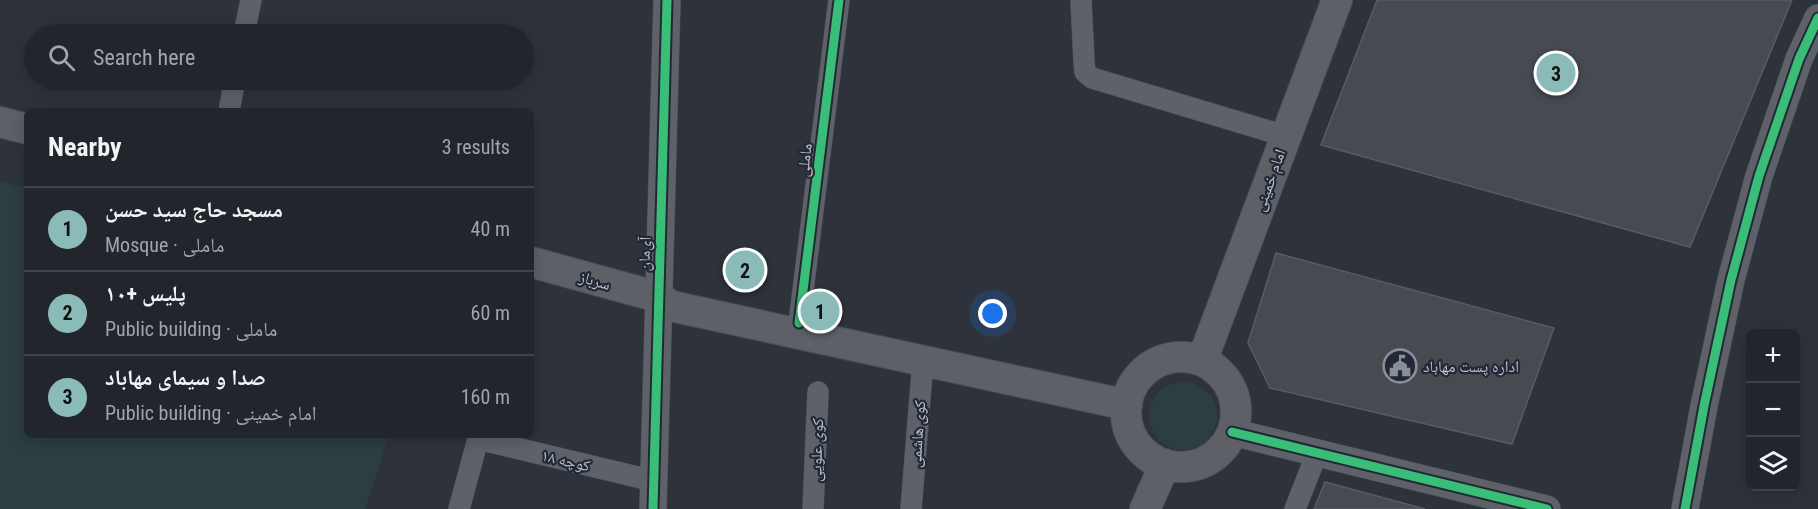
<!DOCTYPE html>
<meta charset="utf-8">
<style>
:root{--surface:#22262c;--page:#2a2e34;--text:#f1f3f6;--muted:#a2a5a9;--line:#3f4348;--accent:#8bbbb9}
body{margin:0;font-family:"Roboto Condensed","Noto Naskh Arabic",sans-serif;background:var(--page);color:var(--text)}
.controls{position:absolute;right:18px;bottom:18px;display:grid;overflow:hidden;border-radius:9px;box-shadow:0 3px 15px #0003}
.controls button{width:54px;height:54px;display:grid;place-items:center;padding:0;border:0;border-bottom:2px solid var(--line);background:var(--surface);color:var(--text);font:30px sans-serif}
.you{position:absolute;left:993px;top:314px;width:21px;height:21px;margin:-15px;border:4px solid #fff;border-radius:50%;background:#1a73e8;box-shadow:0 0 0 9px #1a73e833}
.badge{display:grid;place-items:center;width:39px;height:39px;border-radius:50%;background:var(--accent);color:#111;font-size:20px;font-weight:700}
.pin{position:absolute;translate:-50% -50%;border:3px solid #fff;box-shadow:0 2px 6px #0006}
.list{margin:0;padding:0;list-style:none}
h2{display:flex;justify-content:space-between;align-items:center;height:78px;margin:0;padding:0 24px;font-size:26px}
h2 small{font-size:20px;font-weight:400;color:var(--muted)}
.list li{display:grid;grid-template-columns:39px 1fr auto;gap:18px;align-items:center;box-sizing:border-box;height:84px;padding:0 24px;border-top:2px solid var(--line)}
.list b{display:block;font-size:22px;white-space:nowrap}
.list p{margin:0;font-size:20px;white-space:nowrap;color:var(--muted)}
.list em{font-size:20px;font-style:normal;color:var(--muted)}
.icon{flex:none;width:33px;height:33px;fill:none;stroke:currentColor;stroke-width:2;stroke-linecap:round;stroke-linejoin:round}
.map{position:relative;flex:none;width:1818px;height:509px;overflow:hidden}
.search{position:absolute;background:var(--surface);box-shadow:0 3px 15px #0003;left:24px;top:24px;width:510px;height:66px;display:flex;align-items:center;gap:15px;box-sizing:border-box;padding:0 21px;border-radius:33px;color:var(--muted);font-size:22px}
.panel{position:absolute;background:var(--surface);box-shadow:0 3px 15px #0003;left:24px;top:108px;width:510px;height:330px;border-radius:9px}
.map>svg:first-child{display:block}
.green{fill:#2c3e41}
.building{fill:#474b51;stroke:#575b62;stroke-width:1.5}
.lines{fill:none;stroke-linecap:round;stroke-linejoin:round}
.minor-casing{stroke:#4a4e54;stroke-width:22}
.tertiary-casing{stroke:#4a4e54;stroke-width:28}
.secondary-casing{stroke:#4c5057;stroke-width:32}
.minor{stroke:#5e6268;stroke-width:21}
.tertiary{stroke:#5e6268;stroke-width:27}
.secondary{stroke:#5d6167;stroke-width:30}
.cycleway-casing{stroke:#222936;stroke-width:13}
.cycleway{stroke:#3abd76;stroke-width:9}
.labels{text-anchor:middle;stroke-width:4.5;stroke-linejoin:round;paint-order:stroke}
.street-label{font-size:16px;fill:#bac0ca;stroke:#222936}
.poi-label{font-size:16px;fill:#bac0ca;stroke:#222936;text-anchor:start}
</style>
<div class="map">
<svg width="1818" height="509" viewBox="0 0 1818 509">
<rect width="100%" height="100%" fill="#2e333b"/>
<!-- green -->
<path class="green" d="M0,182L27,188V435H389L365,509H0Z
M1149 416a34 34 0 1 1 68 0a34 34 0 1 1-68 0Z"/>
<!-- building -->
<path class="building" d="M1377,0H1792L1690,247L1321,145Z
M1276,253L1554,328L1512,444L1270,388L1248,343Z
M1325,482L1425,509H1314Z"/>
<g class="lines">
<!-- minor casing -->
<g class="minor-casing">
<path id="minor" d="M1081,0L1084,62L1085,72L1092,78L1285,136
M244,34L251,0
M229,111L235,80
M799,323L839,0
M459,509L478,439L654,481
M813,509L818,392
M911,509L923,360
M1295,509L1317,453"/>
</g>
<!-- tertiary casing -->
<g class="tertiary-casing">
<path id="tertiary" d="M1232,432L1547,509
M653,509L667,0
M1685,509L1704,406L1731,280L1759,176L1799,59L1818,18"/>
</g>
<!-- secondary casing -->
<g class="secondary-casing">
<path id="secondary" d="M0,122L27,129
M531,262L658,297L671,306L1127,405
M1126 412a55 55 0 1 1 110 0a55 55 0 1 1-110 0Z
M1202,361L1337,0
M1145,509L1165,464"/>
</g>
<!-- minor -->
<use href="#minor" class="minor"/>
<!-- tertiary -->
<use href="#tertiary" class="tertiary"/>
<!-- secondary -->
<use href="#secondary" class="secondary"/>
<!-- cycleway casing -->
<g class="cycleway-casing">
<path id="cycleway" d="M799,323L839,0
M1232,432L1547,509
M653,509L667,0
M1685,509L1704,406L1731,280L1759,176L1799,59L1818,18"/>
</g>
<!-- cycleway -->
<use href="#cycleway" class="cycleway"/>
</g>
<!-- icons -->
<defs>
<g id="civic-ring" transform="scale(1.725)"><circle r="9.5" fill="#222936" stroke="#898f98" stroke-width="1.5"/><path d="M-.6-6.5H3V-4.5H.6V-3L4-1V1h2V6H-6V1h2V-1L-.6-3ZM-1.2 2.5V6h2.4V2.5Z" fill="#898f98"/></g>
</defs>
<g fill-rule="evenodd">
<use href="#civic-ring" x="1400" y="366"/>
</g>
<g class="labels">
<!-- street labels -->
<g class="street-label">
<text transform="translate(804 160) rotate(-83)" y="6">ماملی</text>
<text transform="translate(1269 180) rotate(-70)" y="6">امام خمینی</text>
<text transform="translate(644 254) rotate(-88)" y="6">آی‌مان</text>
<text transform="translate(595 280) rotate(16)" y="6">سرباز</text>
<text transform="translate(917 434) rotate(-86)" y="6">کوی هاشمی</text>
<text transform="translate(816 450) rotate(-88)" y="6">کوی علویی</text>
<text transform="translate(566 460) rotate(13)" y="6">کوچه ۱۸</text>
</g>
<!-- poi labels -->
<g class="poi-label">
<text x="1423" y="372">اداره پست مهاباد</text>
</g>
</g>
</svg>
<div class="controls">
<button>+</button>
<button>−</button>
<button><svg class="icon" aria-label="layers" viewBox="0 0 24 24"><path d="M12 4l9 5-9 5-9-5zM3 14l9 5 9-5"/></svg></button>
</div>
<div class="you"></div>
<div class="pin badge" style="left:820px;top:311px">1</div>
<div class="pin badge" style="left:745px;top:270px">2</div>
<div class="pin badge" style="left:1556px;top:73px">3</div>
<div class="search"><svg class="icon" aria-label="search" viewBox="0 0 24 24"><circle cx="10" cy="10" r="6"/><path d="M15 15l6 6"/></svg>Search here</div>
<section class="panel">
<h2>Nearby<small>3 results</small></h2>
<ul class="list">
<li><span class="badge">1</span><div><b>مسجد حاج سید حسن</b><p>Mosque · ماملی</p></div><em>40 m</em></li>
<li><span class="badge">2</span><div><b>پلیس +۱۰</b><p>Public building · ماملی</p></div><em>60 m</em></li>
<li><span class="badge">3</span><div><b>صدا و سیمای مهاباد</b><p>Public building · امام خمینی</p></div><em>160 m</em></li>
</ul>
</section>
</div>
